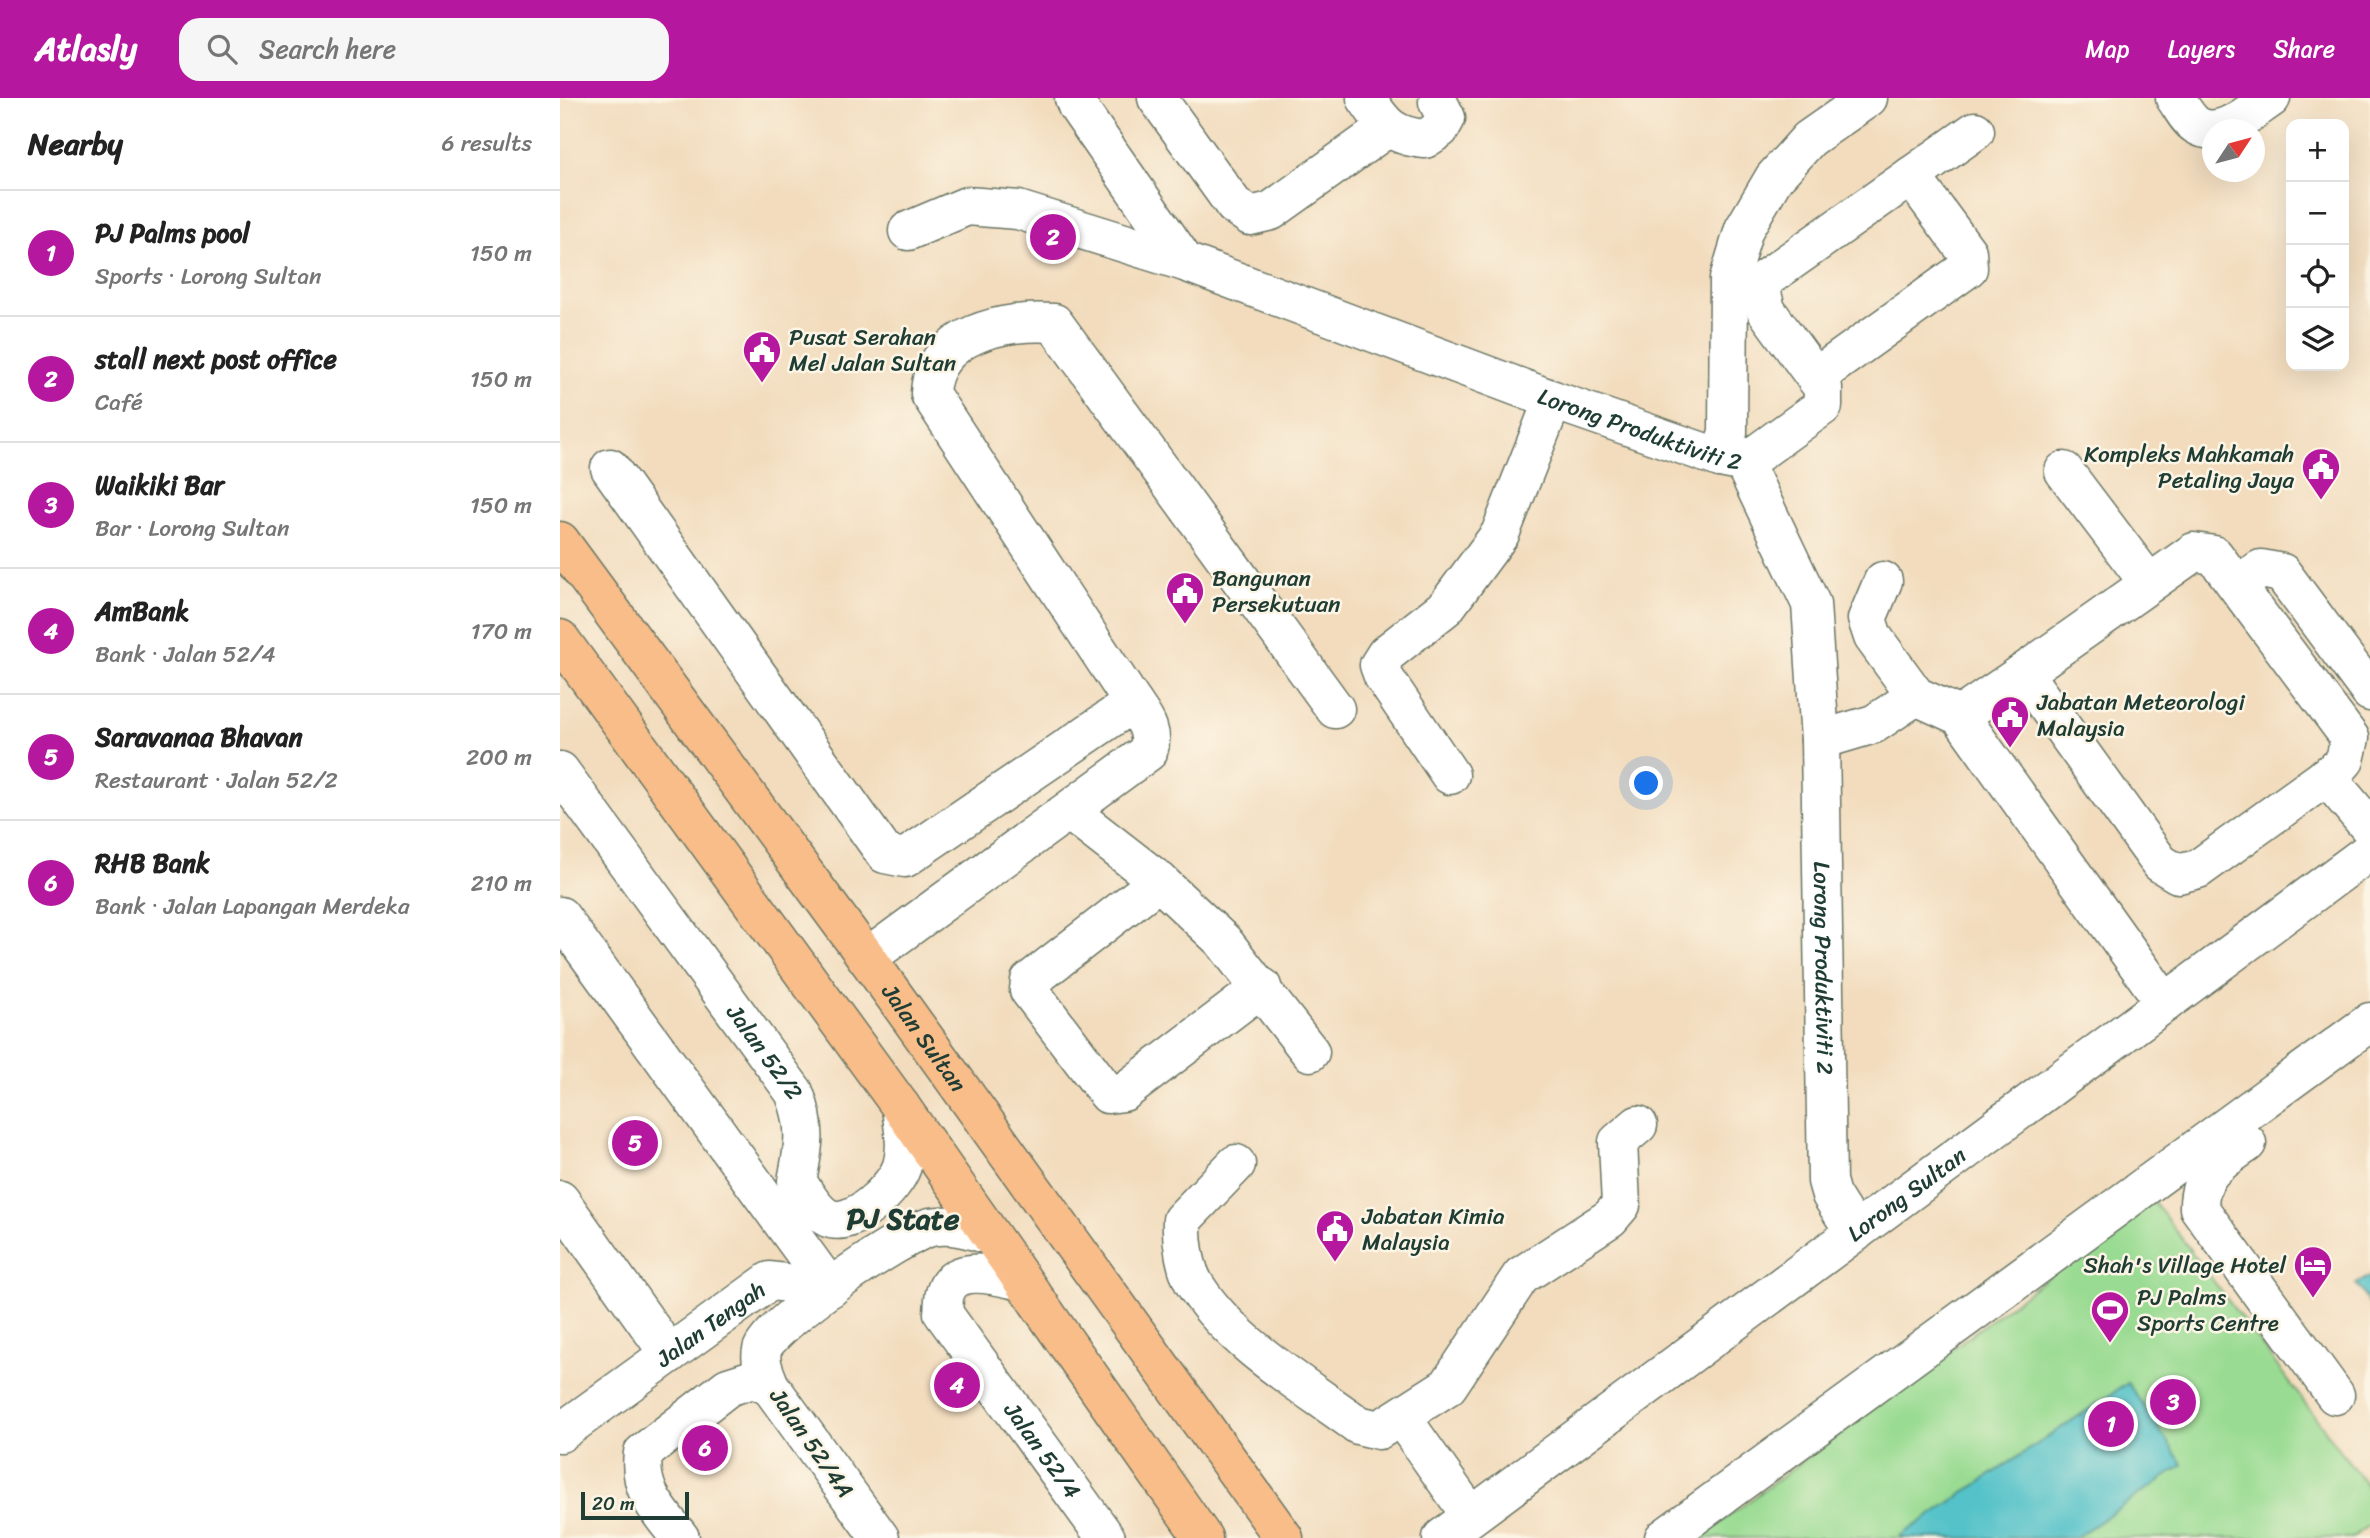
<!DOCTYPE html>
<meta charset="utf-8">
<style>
:root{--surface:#fff;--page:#f6f6f6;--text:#222;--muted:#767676;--line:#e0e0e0;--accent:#b5179e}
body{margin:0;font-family:Sriracha,sans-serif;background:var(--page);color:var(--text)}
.controls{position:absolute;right:21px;top:21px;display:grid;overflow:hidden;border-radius:14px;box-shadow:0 7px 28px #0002}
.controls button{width:63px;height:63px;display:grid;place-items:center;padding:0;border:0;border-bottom:2px solid var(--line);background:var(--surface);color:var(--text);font:35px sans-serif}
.compass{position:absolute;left:1642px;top:21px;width:63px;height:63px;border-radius:50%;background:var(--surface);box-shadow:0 7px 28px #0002;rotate:54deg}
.scale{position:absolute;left:21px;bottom:18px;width:108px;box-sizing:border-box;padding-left:7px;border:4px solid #1f3d34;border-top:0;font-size:19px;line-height:24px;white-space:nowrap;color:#1f3d34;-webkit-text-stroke:5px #fcf5e5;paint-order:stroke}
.you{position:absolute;left:1087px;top:686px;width:24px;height:24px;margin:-18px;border:5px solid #fff;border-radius:50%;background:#1a73e8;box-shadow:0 0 0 10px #1a73e833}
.badge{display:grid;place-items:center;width:46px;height:46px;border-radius:50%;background:var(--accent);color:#fff;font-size:23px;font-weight:700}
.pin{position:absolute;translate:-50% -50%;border:4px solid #fff;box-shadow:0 2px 7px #0006}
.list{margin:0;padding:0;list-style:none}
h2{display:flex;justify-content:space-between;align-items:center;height:91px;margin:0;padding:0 28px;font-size:30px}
h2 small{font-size:23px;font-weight:400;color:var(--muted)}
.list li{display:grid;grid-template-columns:46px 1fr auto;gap:21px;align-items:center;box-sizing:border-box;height:126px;padding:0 28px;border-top:2px solid var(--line)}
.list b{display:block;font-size:26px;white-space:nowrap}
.list p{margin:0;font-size:23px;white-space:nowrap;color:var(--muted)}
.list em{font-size:23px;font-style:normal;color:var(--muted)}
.icon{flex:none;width:38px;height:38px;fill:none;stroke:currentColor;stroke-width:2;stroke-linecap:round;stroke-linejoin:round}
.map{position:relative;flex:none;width:1810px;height:1440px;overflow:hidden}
header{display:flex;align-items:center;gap:42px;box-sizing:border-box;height:98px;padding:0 35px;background:var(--accent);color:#fff}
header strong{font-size:33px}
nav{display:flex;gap:38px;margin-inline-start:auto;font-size:24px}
.search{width:490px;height:63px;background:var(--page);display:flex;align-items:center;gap:18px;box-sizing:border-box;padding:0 24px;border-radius:21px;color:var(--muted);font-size:26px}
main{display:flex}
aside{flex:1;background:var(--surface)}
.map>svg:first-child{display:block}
.green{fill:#99db92;stroke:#5c8c63;stroke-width:2}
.water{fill:#54c2c9;stroke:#3a807e;stroke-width:2}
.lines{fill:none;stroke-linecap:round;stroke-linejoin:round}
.minor-casing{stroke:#697564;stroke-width:41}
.major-casing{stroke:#697564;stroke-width:41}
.minor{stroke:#fff;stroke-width:38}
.major{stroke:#f8bd89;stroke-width:38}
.labels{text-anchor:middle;stroke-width:5;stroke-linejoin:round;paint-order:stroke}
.poi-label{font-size:23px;fill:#1f3d34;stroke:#fcf5e5;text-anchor:start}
.street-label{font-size:23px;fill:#1f3d34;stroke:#fcf5e5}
.district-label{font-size:30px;font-weight:bold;fill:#1f3d34;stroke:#fcf5e5}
</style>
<header>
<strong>Atlasly</strong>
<div class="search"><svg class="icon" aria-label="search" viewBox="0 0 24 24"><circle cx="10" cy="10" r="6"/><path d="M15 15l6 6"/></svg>Search here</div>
<nav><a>Map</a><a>Layers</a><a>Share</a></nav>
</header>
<main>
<aside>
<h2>Nearby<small>6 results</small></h2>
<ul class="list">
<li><span class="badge">1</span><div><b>PJ Palms pool</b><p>Sports · Lorong Sultan</p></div><em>150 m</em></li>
<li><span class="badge">2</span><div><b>stall next post office</b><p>Café</p></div><em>150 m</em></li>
<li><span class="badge">3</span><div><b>Waikiki Bar</b><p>Bar · Lorong Sultan</p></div><em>150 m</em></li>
<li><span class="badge">4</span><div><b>AmBank</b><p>Bank · Jalan 52/4</p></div><em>170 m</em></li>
<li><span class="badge">5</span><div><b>Saravanaa Bhavan</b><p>Restaurant · Jalan 52/2</p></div><em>200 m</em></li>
<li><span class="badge">6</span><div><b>RHB Bank</b><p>Bank · Jalan Lapangan Merdeka</p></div><em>210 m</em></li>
</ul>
</aside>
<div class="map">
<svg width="1810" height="1440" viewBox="0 0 1810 1440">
<rect width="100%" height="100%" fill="#fcf5e5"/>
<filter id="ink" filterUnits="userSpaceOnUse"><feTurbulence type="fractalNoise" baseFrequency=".0143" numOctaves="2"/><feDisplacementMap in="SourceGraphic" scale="14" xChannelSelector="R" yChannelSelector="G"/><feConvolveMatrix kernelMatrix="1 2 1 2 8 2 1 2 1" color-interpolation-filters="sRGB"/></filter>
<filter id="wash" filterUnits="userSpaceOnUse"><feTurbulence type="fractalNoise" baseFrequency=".00686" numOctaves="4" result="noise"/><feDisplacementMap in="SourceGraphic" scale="28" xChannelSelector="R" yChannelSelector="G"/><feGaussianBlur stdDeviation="1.57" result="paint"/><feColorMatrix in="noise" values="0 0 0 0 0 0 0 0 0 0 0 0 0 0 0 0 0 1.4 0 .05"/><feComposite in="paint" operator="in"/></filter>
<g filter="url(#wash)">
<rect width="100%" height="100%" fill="#f2dcbd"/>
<!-- green -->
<path class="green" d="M1592,1101L1810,1392V1426L1792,1440H1140Z"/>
<!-- water -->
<path class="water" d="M1810,1178V1207L1796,1186Z
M1568,1285L1623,1367L1515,1440H1342L1340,1438Z"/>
</g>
<g filter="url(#ink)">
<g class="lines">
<!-- minor casing -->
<g class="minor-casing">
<g id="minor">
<path d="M514,0L517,8L625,164"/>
<path d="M597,0L674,107L690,118L711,113L827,30"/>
<path d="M806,0C824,26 831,38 865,41L880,31L886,20L878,4"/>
<path d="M1615,0C1621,8 1627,21 1636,27C1660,43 1691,13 1711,0"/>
<path id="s1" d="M348,133L407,108L458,112L625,164L993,302L1160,360L1184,365L1251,506L1260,642L1267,1083L1271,1097L1295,1135"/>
<path d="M1256,279L1408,170L1407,154L1351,78"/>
<path d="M1160,360L1168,334L1169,181L1184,131L1214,80L1249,41L1308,0"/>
<path d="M1184,365L1263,308V290L1206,212L1201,191L1205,181L1415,33"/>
<path d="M50,370L325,756L345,760L573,605"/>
<path d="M1504,373L1588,484"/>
<path d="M1634,454L1654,457L1790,640L1785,662L1778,670L1638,771L1618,776L1600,765L1463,575Z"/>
<path d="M1323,483L1307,521L1313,539L1356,598L1400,618L1605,905"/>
<path d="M1678,486L1701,471L1722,475L1810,594"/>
<path d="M1400,618L1463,575"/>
<path d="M1260,642L1314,626L1356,598"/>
<path id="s2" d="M0,673L234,994C248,1029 244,1048 237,1083C245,1095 255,1114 268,1120C293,1131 335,1090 342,1068C348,1049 343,1028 341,1009"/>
<path d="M890,677L823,578L819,567L826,556L886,509L940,436L993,302"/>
<path d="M1766,678L1810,730"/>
<path d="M509,713L599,783L663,843L750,954"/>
<path d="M599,783L470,883L469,892L548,996L564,994L702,889"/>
<path d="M0,818L270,1190"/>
<path d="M307,860L588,654C595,634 584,621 573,605L370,296C372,236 445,221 494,225L775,611"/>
<path d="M1687,1045C1662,1063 1638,1075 1639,1110L1775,1297"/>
<path d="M676,1066L622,1122C621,1143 625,1173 637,1190C673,1246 745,1288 798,1327L819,1332L888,1288L961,1178L1050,1120L1061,1107L1058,1044L1078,1027"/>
<path d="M0,1102L109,1256"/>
<path id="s3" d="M462,1183C441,1179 396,1164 386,1193C383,1199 384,1208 383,1215L546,1440"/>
<path d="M842,1320L911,1418"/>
<path id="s4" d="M0,1335L210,1183L270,1190"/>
<path d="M120,1440C98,1411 78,1393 83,1355L168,1289L193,1281L210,1288"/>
<path d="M320,1440L210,1288C206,1278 199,1264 202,1252C207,1228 345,1134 371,1129C391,1125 410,1131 429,1137"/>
<path id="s5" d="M882,1440L1810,753"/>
<path d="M1104,1440L1810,924"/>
</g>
</g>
<!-- major casing -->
<g class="major-casing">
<g id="major">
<path id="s6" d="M0,443L307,860L724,1440"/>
<path d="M0,541L341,1009L643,1440"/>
</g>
</g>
<!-- minor -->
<use href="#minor" class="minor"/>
<!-- major -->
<use href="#major" class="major"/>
</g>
</g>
<!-- icons -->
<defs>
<g id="civic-pin" transform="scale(2.0125)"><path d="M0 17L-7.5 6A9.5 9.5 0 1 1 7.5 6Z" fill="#b5179e" stroke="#fcf5e5"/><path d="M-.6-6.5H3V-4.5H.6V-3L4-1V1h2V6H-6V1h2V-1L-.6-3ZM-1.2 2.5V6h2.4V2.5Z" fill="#fff"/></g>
<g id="hotel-pin" transform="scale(2.0125)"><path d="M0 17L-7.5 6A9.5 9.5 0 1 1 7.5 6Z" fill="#b5179e" stroke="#fcf5e5"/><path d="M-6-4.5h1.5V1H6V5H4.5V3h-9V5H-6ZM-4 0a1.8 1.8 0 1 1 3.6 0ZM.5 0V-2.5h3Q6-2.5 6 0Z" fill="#fff"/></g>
<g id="stadium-pin" transform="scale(2.0125)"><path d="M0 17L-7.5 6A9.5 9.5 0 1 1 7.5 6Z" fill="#b5179e" stroke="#fcf5e5"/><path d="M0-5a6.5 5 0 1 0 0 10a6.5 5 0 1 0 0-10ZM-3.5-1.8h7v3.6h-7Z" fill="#fff"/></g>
</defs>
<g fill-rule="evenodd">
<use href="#civic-pin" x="202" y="252"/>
<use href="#civic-pin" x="1761" y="369"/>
<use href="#civic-pin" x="625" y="493"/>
<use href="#civic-pin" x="1450" y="617"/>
<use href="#civic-pin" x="775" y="1131"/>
<use href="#hotel-pin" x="1753" y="1167"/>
<use href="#stadium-pin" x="1550" y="1212"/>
</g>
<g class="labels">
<!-- poi labels -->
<g class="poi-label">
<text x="229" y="247">Pusat Serahan<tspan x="229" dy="26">Mel Jalan Sultan</tspan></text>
<text x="1734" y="364" text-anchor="end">Kompleks Mahkamah<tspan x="1734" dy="26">Petaling Jaya</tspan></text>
<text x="652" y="488">Bangunan<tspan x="652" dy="26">Persekutuan</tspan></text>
<text x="1477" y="612">Jabatan Meteorologi<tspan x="1477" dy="26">Malaysia</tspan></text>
<text x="802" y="1126">Jabatan Kimia<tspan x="802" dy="26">Malaysia</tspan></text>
<text x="1726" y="1175" text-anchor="end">Shah's Village Hotel</text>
<text x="1577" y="1207">PJ Palms<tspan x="1577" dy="26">Sports Centre</tspan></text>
</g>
<!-- street labels -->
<g class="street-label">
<text dy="8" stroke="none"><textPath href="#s1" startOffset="775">Lorong Produktiviti 2</textPath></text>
<text dy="8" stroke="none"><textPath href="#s1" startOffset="1405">Lorong Produktiviti 2</textPath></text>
<text dy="8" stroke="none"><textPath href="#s6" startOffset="616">Jalan Sultan</textPath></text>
<text dy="8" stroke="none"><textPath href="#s2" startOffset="348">Jalan 52/2</textPath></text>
<text dy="8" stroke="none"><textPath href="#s5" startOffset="578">Lorong Sultan</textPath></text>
<text dy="8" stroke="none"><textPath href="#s4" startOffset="186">Jalan Tengah</textPath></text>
<text transform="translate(252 1345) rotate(55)" y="8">Jalan 52/4A</text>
<text dy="8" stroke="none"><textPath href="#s3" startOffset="276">Jalan 52/4</textPath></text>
</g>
<!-- district labels -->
<g class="district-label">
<text x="343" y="1131">PJ State</text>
</g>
</g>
</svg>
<div class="controls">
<button>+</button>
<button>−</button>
<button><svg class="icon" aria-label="locate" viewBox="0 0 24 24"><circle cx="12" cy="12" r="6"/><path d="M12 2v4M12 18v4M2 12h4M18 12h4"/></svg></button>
<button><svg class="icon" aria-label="layers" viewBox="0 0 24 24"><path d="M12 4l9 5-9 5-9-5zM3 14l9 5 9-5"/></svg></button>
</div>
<svg class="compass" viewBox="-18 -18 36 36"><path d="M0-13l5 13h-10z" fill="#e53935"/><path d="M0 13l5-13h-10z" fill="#767676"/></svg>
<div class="scale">20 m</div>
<div class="you"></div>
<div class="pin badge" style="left:1551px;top:1326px">1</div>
<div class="pin badge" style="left:493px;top:139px">2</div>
<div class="pin badge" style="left:1613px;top:1304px">3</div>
<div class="pin badge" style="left:397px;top:1287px">4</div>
<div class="pin badge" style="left:75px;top:1045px">5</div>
<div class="pin badge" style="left:145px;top:1350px">6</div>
</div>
</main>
